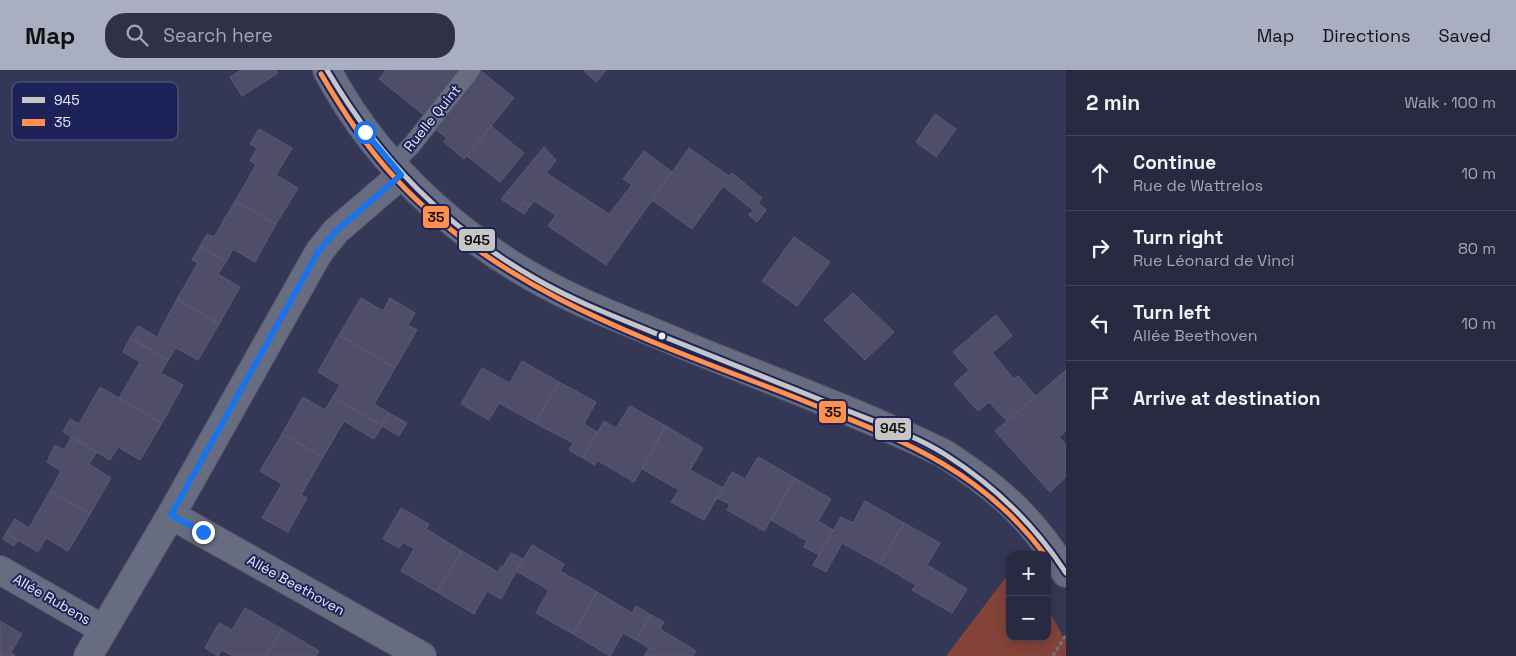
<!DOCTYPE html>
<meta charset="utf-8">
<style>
:root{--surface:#272a40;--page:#2f3247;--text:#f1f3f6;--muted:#a4a7b1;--line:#434659;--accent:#aaaec1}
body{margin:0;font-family:"Space Grotesk",sans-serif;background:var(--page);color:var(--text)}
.controls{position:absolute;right:15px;bottom:15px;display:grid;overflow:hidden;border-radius:10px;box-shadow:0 2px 12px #0003}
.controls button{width:45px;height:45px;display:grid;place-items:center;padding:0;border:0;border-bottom:1px solid var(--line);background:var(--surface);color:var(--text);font:25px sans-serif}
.stop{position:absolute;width:15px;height:15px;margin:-11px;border:4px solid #1a73e8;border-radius:50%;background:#fff}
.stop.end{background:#1a73e8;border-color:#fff;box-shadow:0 1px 5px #0008}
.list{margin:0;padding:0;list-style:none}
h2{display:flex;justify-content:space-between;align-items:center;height:65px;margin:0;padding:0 20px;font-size:21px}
h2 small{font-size:16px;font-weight:400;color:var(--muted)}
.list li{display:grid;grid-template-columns:32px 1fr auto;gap:15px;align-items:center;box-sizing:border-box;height:75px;padding:0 20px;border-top:1px solid var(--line)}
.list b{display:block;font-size:19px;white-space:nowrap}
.list p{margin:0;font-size:16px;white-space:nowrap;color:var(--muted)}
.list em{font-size:16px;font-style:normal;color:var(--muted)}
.icon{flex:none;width:28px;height:28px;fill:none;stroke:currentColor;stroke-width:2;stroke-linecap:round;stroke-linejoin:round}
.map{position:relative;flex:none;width:1066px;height:586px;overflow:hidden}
header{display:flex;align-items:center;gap:30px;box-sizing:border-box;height:70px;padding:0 25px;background:var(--accent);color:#111}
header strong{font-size:24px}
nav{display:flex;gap:28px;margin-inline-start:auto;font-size:18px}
.search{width:350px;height:45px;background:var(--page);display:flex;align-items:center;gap:12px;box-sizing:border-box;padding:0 18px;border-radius:20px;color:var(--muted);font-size:19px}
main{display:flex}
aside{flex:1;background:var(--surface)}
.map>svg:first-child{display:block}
.green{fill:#834338}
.building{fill:#504d69;stroke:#5b5a72}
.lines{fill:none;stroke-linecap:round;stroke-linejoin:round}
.lane-casing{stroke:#515368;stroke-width:20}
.street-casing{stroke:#515368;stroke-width:30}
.secondary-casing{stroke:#515368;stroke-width:30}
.path{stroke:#6f7285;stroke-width:3;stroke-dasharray:4 2.5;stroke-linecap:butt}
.lane{stroke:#686c81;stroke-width:18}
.street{stroke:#686c81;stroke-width:28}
.secondary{stroke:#686c81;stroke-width:28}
.bus-1-casing{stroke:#1d2358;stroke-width:9}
.bus-2-casing{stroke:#1d2358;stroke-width:9}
.bus-1{stroke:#c6c6c6;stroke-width:5}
.bus-2{stroke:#ff904d;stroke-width:5}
.route{stroke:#1a73e8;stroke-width:6}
.bus-dot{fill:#e9edfa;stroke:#1d2358;stroke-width:2}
.labels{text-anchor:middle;stroke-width:4;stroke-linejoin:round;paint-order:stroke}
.street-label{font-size:14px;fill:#e9edfa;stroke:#1d2358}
.key{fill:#1d2358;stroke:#5a6089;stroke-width:1}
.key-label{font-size:14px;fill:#e9edfa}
.line-badge{stroke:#1d2358;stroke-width:2}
.pale-badge-label{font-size:14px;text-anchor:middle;font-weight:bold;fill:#111}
</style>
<header>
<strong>Map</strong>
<div class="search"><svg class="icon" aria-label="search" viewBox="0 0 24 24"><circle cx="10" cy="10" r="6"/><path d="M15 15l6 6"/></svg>Search here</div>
<nav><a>Map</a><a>Directions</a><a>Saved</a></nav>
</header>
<main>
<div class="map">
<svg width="1066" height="586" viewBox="0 0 1066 586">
<rect width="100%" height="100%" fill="#343856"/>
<!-- green -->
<path class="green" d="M1010,502V567H1047V537L1066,572V586H946Z"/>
<!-- building -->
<path class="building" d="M241,0H276L278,3L242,26L230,7Z
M386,0H462L425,46L379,9Z
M476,0H480L514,28L464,89L444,72L447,68L431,56Z
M585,0H606L596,12L584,1Z
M935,44L956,59L936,87L916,72Z
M491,56L524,83L500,112L467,86Z
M259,59L292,78L276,105L298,118L276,154L235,131L256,95L250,91L257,78L250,74Z
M544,77L556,90L546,103L609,144L632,115L623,109L644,81L672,102L606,195L548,156L556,145L534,131L530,136L524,131L518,140L501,129Z
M689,78L729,106L732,103L762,128L758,133L766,140L757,152L749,145L753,140L723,116L692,159L652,130Z
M235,131L276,154L255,192L233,179L226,192L200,176L207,164L214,167Z
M524,131L530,136L524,144L518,140Z
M794,167L830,192L797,236L762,211Z
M200,176L226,192L218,204L240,217L219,254L177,229L198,193L192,190Z
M853,223L894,262L865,290L824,250Z
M361,228L383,241L390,228L415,243L408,255L417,260L395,298L339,265Z
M177,229L219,254L198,290L176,278L168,290L130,268L138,256L157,267Z
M996,245L1012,266L992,283L1014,309L1018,306L1036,326L1007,351L989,332L978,341L954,314L969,300L953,282Z
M339,265L395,298L374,334L389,343L382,356L333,327L340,315L318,302Z
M130,268L168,290L161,303L183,315L162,353L119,328L140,292L123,282Z
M522,291L559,312L535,353L499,333L489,350L461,334L482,298L510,313Z
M1066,300V361L1059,367L1066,375V407L1050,422L995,361Z
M559,312L596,332L584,354L597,362L583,388L569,380L573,373L535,353Z
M100,317L162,353L140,390L118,377L110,390L63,362L70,349L79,354Z
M303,327L325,340L333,327L382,356L374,369L344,351L323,387L282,364Z
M630,336L666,356L634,412L597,390L595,395L583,388L604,351L616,358Z
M389,343L407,353L399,366L382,356Z
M666,356L703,378L690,400L723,418L704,450L671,432L679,420L642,399Z
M282,364L323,387L301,425L307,428L288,462L262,448L282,414L260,401Z
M71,367L97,382L89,394L111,408L90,444L50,421L61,401L47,392L55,375L64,380Z
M758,387L795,408L764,461L727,440L730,434L717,428L732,402L745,409Z
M795,408L831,429L818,451L833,460L819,485L804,477L807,471L771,450Z
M50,421L90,444L68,481L46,468L38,482L6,463L15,449L29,458Z
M865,431L904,453L880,494L842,473L826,502L813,495L841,447L853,453Z
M401,438L429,454L426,459L462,481L437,522L401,501L414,479L403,472L399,478L383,469Z
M904,453L940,473L927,495L967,519L952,543L912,520L916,515L880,494Z
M6,463L18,470L14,476L3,469Z
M532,475L564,494L560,501L597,522L573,564L536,543L549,520L516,501Z
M462,481L498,502L501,496L503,497L511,483L523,489L501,529L487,521L474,544L437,522Z
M597,522L632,543L636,536L651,545L636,570L623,563L610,586L573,564Z
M245,538L282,559L266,586H233L222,580L218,586L205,578L219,553L232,560Z
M651,545L664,552L660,559L696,581L693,586H644L649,578L636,570Z
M0,551L22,564L11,582L15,586H0Z
M282,559L319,581L316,586H266Z"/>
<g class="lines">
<!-- lane casing -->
<g class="lane-casing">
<path id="lane" d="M392,95L411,76L471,0"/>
</g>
<!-- street casing -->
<g class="street-casing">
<path id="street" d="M171,445L422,586
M0,500L103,559
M88,586L171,445L319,182L336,161L401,105"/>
</g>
<!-- secondary casing -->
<g class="secondary-casing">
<path id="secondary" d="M327,0C380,101 472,181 575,229C611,246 649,260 686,276C772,311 860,343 943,383C998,418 1031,447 1066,503"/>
</g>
<!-- path -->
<path class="path" d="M1053,586L1066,565"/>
<!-- lane -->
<use href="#lane" class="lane"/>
<!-- street -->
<use href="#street" class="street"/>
<!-- secondary -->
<use href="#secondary" class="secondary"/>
<!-- bus-1 casing -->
<g class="bus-1-casing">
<path id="bus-1" d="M327,0C380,90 445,157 536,209C574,231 616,247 657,264C717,288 777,312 836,336C872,351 913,364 946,385C995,416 1034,454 1066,503"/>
</g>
<!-- bus-2 casing -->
<g class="bus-2-casing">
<path id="bus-2" d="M321,4C343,41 366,77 396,109C504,226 660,274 804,331C901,370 980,398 1045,485"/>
</g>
<!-- bus-1 -->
<use href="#bus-1" class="bus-1"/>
<!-- bus-2 -->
<use href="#bus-2" class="bus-2"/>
</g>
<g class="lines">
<!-- route -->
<path class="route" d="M203,462L171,445L318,182L336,161L401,105L365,62"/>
</g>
<!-- markers -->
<circle class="bus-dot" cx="662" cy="266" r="4.5"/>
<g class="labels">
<!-- street labels -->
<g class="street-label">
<text transform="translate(432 48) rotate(-51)" y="5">Ruelle Quint</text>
<text transform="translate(296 515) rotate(29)" y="5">Allée Beethoven</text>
<text transform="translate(52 529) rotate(30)" y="5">Allée Rubens</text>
</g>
</g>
<!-- legend -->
<rect x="12" y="12" width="166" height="58" rx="8" class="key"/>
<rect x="22" y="27" width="23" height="6" fill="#c6c6c6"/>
<rect x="22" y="49" width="23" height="7" fill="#ff904d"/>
<g class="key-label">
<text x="54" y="35">945</text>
<text x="54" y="57">35</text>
</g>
<g class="line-badge">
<rect x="422" y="135" width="28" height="24" rx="5" fill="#ff904d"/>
<rect x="458" y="158" width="38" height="24" rx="5" fill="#c6c6c6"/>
<rect x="818" y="330" width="29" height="24" rx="5" fill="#ff904d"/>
<rect x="874" y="347" width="38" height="24" rx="5" fill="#c6c6c6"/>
</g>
<g class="pale-badge-label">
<text x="436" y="152">35</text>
<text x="477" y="175">945</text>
<text x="833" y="347">35</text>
<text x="893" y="363">945</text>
</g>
</svg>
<div class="controls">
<button>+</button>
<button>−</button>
</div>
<div class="stop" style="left:365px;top:62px"></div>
<div class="stop end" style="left:203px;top:462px"></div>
</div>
<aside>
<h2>2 min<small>Walk · 100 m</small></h2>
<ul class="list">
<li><svg class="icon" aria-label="ahead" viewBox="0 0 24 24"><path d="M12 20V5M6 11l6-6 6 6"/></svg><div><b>Continue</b><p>Rue de Wattrelos</p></div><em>10 m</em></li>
<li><svg class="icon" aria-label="right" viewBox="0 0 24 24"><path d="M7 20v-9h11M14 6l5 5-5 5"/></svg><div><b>Turn right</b><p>Rue Léonard de Vinci</p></div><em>80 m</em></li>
<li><svg class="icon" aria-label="left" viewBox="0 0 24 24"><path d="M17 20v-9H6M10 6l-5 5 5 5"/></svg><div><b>Turn left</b><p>Allée Beethoven</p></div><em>10 m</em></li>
<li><svg class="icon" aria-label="arrive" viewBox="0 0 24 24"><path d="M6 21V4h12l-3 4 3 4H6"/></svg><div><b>Arrive at destination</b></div></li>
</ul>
</aside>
</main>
